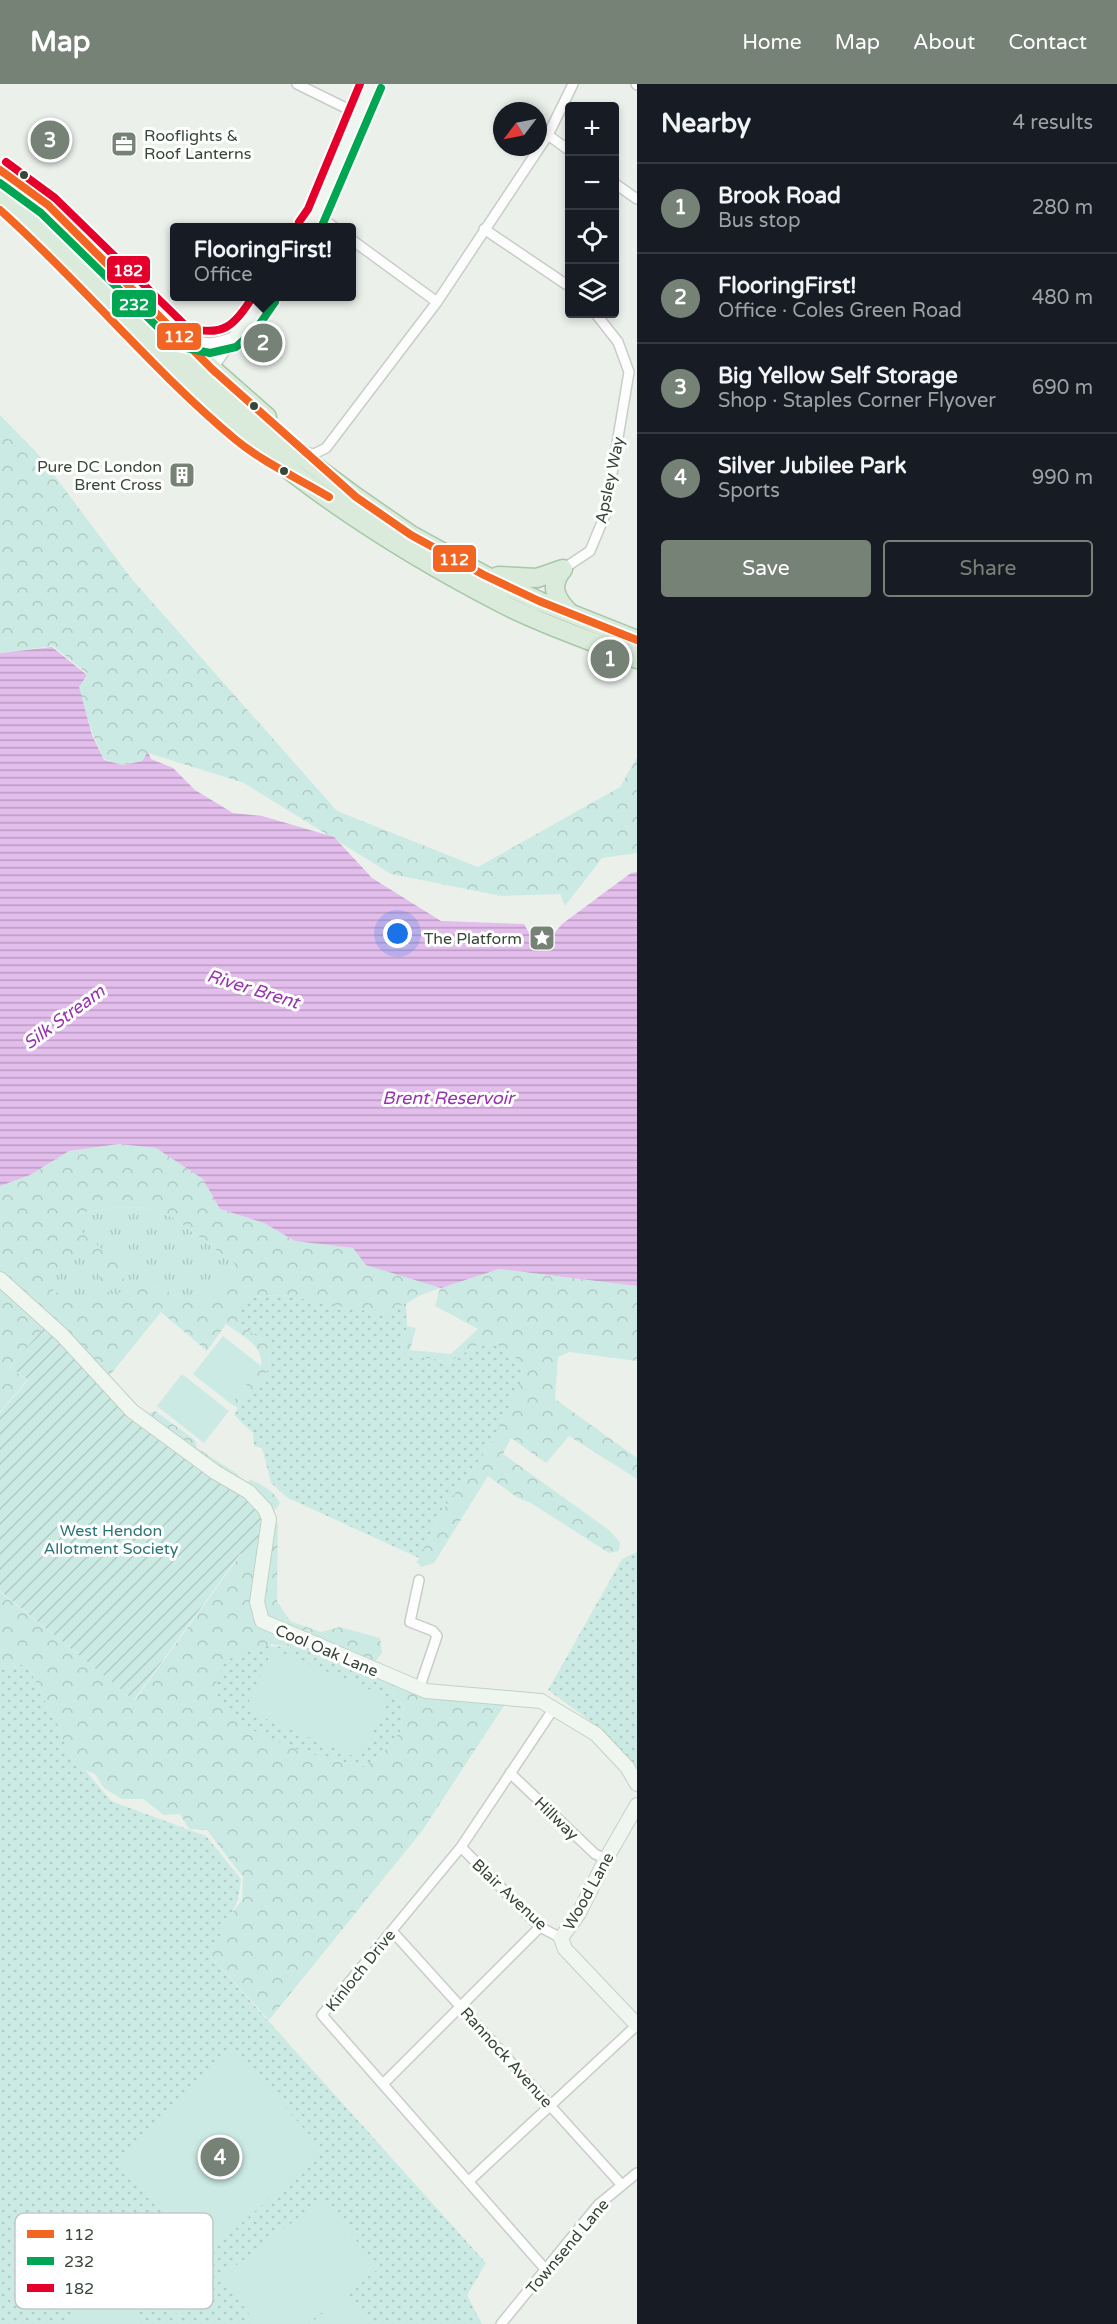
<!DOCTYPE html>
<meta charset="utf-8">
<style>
:root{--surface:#171b24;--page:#20242c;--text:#f1f3f6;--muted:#9ea1a6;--line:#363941;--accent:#768276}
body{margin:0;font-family:"Varela Round",sans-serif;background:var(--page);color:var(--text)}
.controls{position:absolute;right:18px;top:18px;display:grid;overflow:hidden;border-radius:6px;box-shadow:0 3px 9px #0003}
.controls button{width:54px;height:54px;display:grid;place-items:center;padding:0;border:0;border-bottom:2px solid var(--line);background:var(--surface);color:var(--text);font:30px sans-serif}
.compass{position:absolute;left:493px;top:18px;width:54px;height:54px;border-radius:50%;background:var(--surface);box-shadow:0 3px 9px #0003;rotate:238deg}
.you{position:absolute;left:398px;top:850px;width:21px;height:21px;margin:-15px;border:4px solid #fff;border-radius:50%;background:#1a73e8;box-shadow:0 0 0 9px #1a73e833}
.badge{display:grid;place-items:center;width:39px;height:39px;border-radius:50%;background:var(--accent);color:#fff;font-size:20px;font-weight:700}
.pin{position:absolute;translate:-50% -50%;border:3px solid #fff;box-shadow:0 2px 6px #0006}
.popup{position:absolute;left:170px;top:139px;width:186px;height:78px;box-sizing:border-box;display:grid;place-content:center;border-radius:6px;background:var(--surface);filter:drop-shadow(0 2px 4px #0005);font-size:20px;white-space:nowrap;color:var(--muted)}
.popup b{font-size:22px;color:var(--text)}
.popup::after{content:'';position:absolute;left:50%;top:100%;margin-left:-12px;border:12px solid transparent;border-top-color:var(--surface)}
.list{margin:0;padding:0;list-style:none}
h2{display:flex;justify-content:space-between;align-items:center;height:78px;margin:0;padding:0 24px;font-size:26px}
h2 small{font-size:20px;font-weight:400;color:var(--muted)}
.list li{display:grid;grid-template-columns:39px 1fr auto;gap:18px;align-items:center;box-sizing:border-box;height:90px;padding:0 24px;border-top:2px solid var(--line)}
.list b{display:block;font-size:22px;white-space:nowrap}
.list p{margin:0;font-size:20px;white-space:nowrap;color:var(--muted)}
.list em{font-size:20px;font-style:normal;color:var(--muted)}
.actions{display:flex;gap:12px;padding:18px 24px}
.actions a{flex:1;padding:14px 0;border:2px solid var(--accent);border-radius:6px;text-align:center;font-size:21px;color:var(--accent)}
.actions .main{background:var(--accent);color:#fff}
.icon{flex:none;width:33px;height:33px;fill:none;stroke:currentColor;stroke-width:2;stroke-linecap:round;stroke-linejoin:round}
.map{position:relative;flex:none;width:637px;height:2240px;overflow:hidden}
header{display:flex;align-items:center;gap:36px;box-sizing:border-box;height:84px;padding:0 30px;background:var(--accent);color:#fff}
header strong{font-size:28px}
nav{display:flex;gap:33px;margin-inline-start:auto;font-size:21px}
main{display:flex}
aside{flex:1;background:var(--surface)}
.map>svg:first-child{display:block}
.grass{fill:url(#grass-tufts)}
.forest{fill:url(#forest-crowns);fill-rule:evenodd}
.park{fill:url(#park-dots)}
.garden{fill:url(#garden-furrows)}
.pitch{fill:#cceae4}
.water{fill:url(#water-rules)}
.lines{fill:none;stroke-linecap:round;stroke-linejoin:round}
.street-casing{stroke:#c7cdc7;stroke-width:12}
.secondary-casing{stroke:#c3d1c5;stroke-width:16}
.highway-casing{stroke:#a7c7a8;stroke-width:21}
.street{stroke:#fcfdfc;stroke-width:9}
.secondary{stroke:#eff6f0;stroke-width:14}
.highway{stroke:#daebdb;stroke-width:18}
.bus-1-casing{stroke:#fff;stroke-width:12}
.bus-2-casing{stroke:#fff;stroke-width:12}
.bus-3-casing{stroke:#fff;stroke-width:12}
.bus-1{stroke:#f26522;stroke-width:8}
.bus-2{stroke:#00a651;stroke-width:8}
.bus-3{stroke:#e4002b;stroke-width:8}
.bus-dot{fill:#374637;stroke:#fff;stroke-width:2}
.labels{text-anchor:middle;stroke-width:6;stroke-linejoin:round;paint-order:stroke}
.poi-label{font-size:16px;fill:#374637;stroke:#fff;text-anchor:end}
.street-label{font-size:16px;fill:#374637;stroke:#fff}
.park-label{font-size:16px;fill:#2c7576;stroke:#fff}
.water-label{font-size:18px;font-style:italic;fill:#9834ae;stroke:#fff}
.key{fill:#fff;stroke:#c3c8c3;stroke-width:1.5}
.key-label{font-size:16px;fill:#374637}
.line-badge{stroke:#fff;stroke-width:2}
.badge-label{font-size:16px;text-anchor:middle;font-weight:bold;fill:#fff}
</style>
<header>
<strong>Map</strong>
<nav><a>Home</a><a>Map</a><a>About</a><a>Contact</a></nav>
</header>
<main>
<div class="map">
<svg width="637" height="2240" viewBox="0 0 637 2240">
<defs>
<pattern id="grass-tufts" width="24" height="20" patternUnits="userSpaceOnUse" patternTransform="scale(1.5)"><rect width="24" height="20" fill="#cceae4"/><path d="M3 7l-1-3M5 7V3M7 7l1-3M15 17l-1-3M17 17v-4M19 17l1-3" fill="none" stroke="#b0cac4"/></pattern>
<pattern id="forest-crowns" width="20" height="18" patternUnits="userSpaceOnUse" patternTransform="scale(1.5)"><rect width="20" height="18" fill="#cceae4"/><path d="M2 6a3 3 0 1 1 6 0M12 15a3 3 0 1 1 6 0" fill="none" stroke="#b0cac4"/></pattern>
<pattern id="park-dots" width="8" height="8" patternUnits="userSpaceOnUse" patternTransform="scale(1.5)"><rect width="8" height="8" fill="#cceae4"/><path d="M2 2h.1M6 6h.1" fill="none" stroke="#b0cac4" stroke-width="1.8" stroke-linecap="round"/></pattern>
<pattern id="garden-furrows" width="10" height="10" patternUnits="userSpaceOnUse" patternTransform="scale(1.5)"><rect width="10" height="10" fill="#cceae4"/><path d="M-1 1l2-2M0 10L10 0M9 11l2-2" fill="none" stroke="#b0cac4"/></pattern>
<pattern id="water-rules" width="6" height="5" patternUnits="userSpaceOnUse" patternTransform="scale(1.5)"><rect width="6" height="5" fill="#e3bdec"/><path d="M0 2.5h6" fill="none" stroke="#b99bc0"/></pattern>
</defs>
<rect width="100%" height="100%" fill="#ebf0eb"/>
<!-- grass -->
<path class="grass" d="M119,1123L147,1124L174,1134L235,1180L226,1199L199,1218L177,1212L155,1201L72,1227L37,1196L78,1129Z"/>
<!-- forest -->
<path class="forest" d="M0,331L39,371L131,494L337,727L478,783L620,703L637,673V769L602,774L565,822L560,810L501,812L391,790L244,699L148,669L141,677L122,681L104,675L93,651L78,603L88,590L53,562L0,569Z
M119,1060L156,1064L203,1095L220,1125L264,1139L295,1157L353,1164L364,1178L441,1204L499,1185L637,1202V1277L569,1268L558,1273L555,1315L637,1374V1395L569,1352L546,1379L511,1354L503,1370L609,1446L620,1458L619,1467L609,1469L531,1419L518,1414L488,1392L434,1479L421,1483L417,1478L441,1428L491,1360L505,1328L478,1261L449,1278L400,1269L407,1242L416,1244L410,1266L451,1270L478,1245L435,1222L440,1204L419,1212L386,1232L283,1211L252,1213L241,1241L269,1261C274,1292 257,1303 238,1324L231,1320L261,1282C264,1261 242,1252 226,1240L207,1267L161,1228L110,1291L54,1233L44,1244L54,1251L46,1283L29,1261L10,1283L27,1296L0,1328V1102L30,1091L69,1067ZM119,1123L147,1124L174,1134L235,1180L226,1199L199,1218L177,1212L155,1201L112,1210L99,1201L80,1216L61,1205L55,1210L52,1207L58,1202L52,1189L74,1169L95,1181L102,1200L124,1198L121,1173L103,1166L81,1147L78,1129Z
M155,1327L195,1356L197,1364L239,1391L235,1395L147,1330Z
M250,1395C263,1403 272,1404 280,1419L275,1426L248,1398Z
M264,1431L252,1530L261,1542L297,1556L294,1564L270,1560L334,1676L365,1682L383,1668L400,1648L404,1623L385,1601L310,1565L312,1562L454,1616L505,1620L422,1747L269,1936L210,1872L206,1862L242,1816L243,1793L207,1746L189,1745L180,1730L164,1731L143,1715H122L104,1704L95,1690L76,1682L27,1580L0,1585V1508L135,1616L241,1470L239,1445Z
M278,1439L277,1517L290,1537L321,1548L340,1543L380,1554L382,1569L374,1579L271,1539L260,1517L270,1441Z"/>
<!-- park -->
<path class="park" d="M283,1211L386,1231L406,1218L407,1242L401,1269L449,1278L478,1261L504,1262L527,1285L491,1360L441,1428L419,1474L288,1414L271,1399L262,1364L254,1362L253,1349L234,1331C248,1303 276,1298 269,1261L241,1241L239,1225L252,1213Z
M637,1468V1687L597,1642L548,1606L622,1475Z
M297,1556L311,1566L385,1601L404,1623L400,1648L383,1668L365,1682C329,1677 218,1649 216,1603C216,1596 221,1587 222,1580C248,1562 262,1560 294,1564Z
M27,1580L76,1682L85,1686L111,1717L206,1752L241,1795L238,1816L210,1872L486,2179L467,2211L482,2240H0V1585Z"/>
<!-- garden -->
<path class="garden" d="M44,1244L55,1250L77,1274L251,1416L264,1431L259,1468L240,1470L134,1616L0,1507V1329L28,1296L10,1283Z"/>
<!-- pitch -->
<path class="pitch" d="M223,1252L261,1282L231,1320L193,1290Z
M182,1290L229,1327L204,1359L157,1322Z
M273,1565L390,1614L360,1675L245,1626Z
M230,1962L323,2066L204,2173L119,2081Z
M324,2114L378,2185L307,2240H257L221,2193Z
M166,2154L210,2200L178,2231L134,2184Z
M118,2203L141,2240H57Z
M347,2211L369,2240H309Z"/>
<!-- water -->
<path class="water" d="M52,563L87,591L79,603L92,651L104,676L123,681L142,677L148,668L151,675L173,684L195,706L233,729L262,732L334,753L372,794L441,837L524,840L533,856L544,862L562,840L631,789L637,788V1202L499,1185L441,1204L366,1181L353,1164L295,1157L264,1139L220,1125L203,1095L156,1064L119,1060L69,1067L30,1091L0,1102V569Z"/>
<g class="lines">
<!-- street casing -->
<g class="street-casing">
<path id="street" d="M297,0L358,30
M636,0L637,1
M548,51L570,67
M614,99L637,115
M317,130L335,144
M484,145L570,203
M352,156L437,218
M181,252C203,261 215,261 237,251
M212,285L235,253
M305,368L314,370L326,364L437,218L548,51L573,0
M563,485L590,467L605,431L629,288L618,258L596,230
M419,1605L437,1552L433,1547L410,1538L419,1496
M510,1689L595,1770L606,1775
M461,1763L540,1843L561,1854
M392,1847L621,2100
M383,2000L540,1843
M469,2097L637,1941
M546,2186L322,1931L461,1763L554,1624
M501,2240L598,2121L637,2089"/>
</g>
<!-- secondary casing -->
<g class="secondary-casing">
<path id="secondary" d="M308,144L317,130L371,0
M237,251L266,212
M0,1195L62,1251L132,1327L215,1388L249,1408L265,1425L269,1435L257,1518L262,1537L426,1607L541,1617L596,1650L627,1683L637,1700
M637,1721L606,1775L579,1829L561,1854L565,1865L637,1941"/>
</g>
<!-- highway casing -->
<g class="highway-casing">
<path id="highway" d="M0,99L59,146L236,324L356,413L411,451L484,491L539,517L637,556
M0,115C85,176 148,262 225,332C307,407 404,469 503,520C545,542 593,557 637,575
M209,282L267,333
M563,485C549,501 555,515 570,529
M498,492L537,494L563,485"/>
</g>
<!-- street -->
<use href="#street" class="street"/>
<!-- secondary -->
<use href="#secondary" class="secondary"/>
<!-- highway -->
<use href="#highway" class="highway"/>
<!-- bus-1 casing -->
<g class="bus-1-casing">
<path id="bus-1" d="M0,86L48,121L212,285L356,413L411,451L484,491L539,517L637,556
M0,126C82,199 151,285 236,356C264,379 298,394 329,413"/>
</g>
<!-- bus-2 casing -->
<g class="bus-2-casing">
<path id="bus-2" d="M0,99L41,129L177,262L210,269L236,263L257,244L275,218
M321,144L381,4"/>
</g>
<!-- bus-3 casing -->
<g class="bus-3-casing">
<path id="bus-3" d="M6,78L55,114L187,243C222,254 235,242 253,212
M299,138L308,125L360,0"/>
</g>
<!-- bus-1 -->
<use href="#bus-1" class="bus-1"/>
<!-- bus-2 -->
<use href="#bus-2" class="bus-2"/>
<!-- bus-3 -->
<use href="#bus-3" class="bus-3"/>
</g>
<!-- icons -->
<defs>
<g id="office-square" transform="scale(1.35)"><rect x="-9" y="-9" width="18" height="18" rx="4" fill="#768276" stroke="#fff"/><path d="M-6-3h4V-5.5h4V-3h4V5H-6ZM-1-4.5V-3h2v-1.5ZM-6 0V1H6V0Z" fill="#fff"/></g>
<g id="building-square" transform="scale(1.35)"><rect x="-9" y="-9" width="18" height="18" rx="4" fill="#768276" stroke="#fff"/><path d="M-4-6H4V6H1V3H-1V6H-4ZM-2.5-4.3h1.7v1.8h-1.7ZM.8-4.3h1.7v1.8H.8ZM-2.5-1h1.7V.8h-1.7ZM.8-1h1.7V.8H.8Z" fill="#fff"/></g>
<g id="sight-square" transform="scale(1.35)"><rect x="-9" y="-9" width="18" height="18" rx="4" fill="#768276" stroke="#fff"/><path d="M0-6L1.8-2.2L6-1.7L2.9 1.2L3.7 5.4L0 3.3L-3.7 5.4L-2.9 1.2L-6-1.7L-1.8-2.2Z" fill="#fff"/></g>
</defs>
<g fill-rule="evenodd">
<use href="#office-square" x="124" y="60"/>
<use href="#building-square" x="182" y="391"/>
<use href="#sight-square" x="542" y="854"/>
</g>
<!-- markers -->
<g class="bus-dot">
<circle cx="24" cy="91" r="5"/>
<circle cx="254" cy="322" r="5"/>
<circle cx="284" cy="387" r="5"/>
</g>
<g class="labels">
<!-- poi labels -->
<g class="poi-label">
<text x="144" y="57" text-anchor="start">Rooflights &amp;<tspan x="144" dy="18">Roof Lanterns</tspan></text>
<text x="162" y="388">Pure DC London<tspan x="162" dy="18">Brent Cross</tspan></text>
<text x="522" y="860">The Platform</text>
</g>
<!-- street labels -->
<g class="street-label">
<text transform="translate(609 396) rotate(-78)" y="6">Apsley Way</text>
<text transform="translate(327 1566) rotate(23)" y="6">Cool Oak Lane</text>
<text transform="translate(557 1734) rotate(44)" y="6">Hillway</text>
<text transform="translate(588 1807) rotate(-61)" y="6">Wood Lane</text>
<text transform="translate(510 1810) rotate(43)" y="6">Blair Avenue</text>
<text transform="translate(360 1886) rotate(-51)" y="6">Kinloch Drive</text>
<text transform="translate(507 1973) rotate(48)" y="6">Rannock Avenue</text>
<text transform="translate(567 2162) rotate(-50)" y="6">Townsend Lane</text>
</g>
<!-- park labels -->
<g class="park-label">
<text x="111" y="1452">West Hendon<tspan x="111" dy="18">Allotment Society</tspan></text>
</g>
<!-- water labels -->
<g class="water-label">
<text transform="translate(253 905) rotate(17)" y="6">River Brent</text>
<text transform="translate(64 933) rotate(-36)" y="6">Silk Stream</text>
<text x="448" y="1020">Brent Reservoir</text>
</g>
</g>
<!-- legend -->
<rect x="15" y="2129" width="198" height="96" rx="9" class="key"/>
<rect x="27" y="2146" width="27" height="8" fill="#f26522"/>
<rect x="27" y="2173" width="27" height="8" fill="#00a651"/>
<rect x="27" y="2200" width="27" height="8" fill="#e4002b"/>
<g class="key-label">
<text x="64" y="2156">112</text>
<text x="64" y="2183">232</text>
<text x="64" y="2210">182</text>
</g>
<g class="line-badge">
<rect x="106" y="171" width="45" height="29" rx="6" fill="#e4002b"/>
<rect x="111" y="205" width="46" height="29" rx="6" fill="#00a651"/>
<rect x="156" y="238" width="46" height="29" rx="6" fill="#f26522"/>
<rect x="432" y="460" width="45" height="29" rx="6" fill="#f26522"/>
</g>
<g class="badge-label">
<text x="128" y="192">182</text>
<text x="134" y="226">232</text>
<text x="179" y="258">112</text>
<text x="454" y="481">112</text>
</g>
</svg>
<div class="controls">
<button>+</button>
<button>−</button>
<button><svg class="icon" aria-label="locate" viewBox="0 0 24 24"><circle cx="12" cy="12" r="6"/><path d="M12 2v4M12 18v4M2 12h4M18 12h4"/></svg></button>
<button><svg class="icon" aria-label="layers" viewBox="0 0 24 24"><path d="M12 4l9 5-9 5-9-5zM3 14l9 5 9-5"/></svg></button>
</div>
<svg class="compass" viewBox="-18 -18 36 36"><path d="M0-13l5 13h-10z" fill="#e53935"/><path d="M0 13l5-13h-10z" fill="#9ea1a6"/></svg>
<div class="you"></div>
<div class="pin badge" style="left:610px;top:575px">1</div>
<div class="pin badge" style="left:263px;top:259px">2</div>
<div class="popup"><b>FlooringFirst!</b>Office</div>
<div class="pin badge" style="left:50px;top:56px">3</div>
<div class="pin badge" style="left:220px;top:2073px">4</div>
</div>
<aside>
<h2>Nearby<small>4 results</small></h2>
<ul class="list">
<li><span class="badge">1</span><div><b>Brook Road</b><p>Bus stop</p></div><em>280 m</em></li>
<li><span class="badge">2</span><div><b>FlooringFirst!</b><p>Office · Coles Green Road</p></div><em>480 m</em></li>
<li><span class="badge">3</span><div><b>Big Yellow Self Storage</b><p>Shop · Staples Corner Flyover</p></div><em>690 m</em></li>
<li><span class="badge">4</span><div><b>Silver Jubilee Park</b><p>Sports</p></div><em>990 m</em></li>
</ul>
<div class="actions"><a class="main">Save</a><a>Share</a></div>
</aside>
</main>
